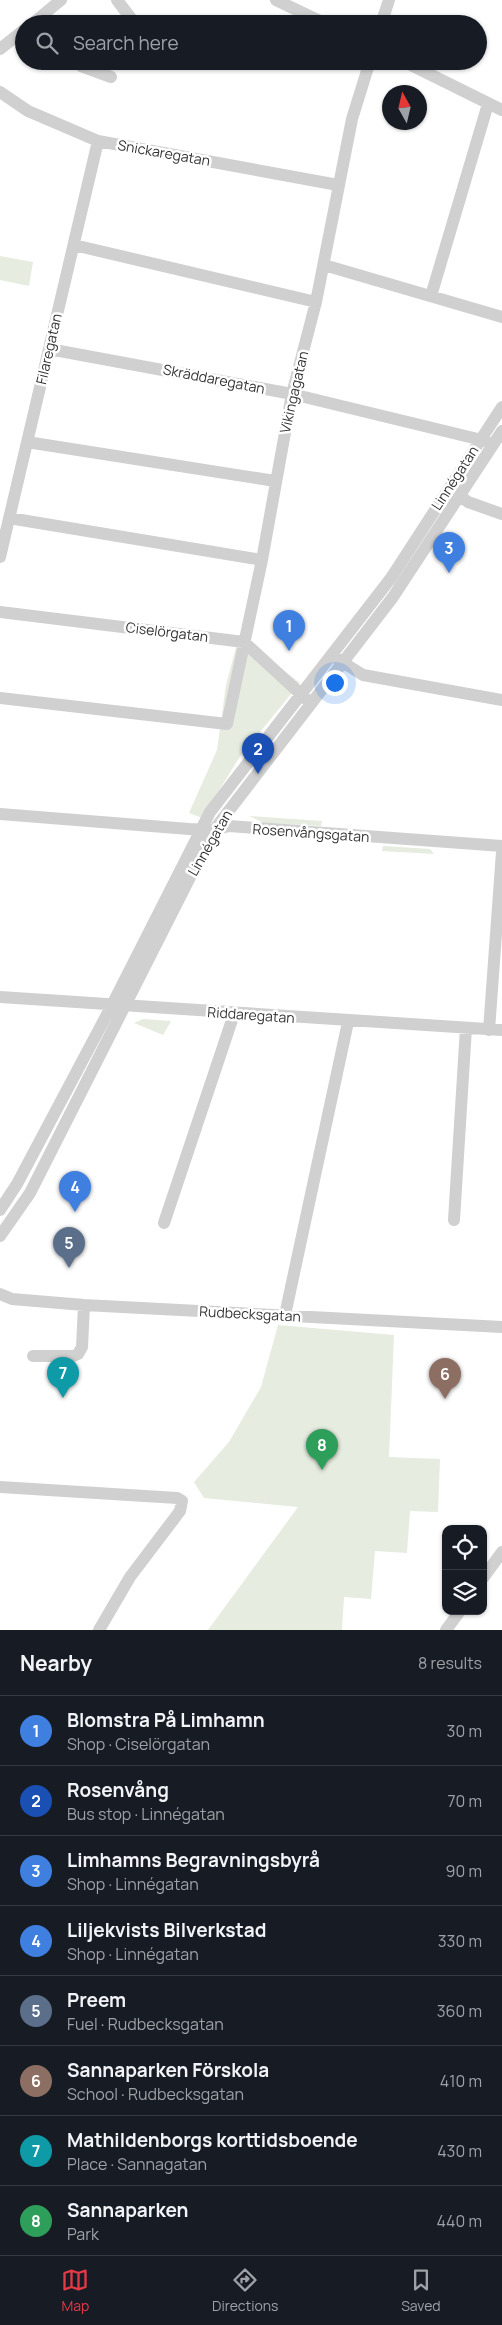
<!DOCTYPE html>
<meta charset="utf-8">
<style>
:root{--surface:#171b24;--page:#242831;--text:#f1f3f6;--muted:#9ea1a6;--line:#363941;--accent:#e63946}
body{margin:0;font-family:Manrope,sans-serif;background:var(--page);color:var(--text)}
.controls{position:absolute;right:15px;bottom:15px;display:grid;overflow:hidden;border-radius:10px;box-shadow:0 1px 4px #0004}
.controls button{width:45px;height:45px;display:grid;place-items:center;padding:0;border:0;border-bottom:1px solid var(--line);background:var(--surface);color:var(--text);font:25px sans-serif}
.compass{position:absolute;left:382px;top:85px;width:45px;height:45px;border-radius:50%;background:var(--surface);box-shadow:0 1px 4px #0004;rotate:352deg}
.you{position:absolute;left:334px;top:682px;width:18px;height:18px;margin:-12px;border:4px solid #fff;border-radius:50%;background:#1a73e8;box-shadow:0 0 0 8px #1a73e833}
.badge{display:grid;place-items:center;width:32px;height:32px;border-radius:50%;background:var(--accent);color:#fff;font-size:16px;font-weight:700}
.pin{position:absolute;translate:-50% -41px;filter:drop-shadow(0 1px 2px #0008)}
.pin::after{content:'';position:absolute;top:26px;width:18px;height:15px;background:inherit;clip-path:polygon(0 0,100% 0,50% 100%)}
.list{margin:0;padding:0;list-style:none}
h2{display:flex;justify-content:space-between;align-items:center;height:65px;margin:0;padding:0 20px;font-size:21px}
h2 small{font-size:16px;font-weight:400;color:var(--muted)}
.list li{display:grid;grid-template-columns:32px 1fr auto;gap:15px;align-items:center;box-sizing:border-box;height:70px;padding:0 20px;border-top:1px solid var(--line)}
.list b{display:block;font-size:19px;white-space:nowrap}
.list p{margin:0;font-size:16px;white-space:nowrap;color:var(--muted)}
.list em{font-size:16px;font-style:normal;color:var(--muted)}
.icon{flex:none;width:28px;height:28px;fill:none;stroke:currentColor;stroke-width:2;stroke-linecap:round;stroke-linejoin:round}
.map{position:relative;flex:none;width:502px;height:1630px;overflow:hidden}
.search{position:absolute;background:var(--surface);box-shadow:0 1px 4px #0004;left:15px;right:15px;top:15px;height:55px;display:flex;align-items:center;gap:12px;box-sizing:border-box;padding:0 18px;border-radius:28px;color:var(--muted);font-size:19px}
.sheet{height:625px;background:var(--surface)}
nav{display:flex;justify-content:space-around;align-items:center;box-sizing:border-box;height:70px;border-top:1px solid var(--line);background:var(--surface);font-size:14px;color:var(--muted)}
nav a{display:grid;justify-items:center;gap:2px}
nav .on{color:var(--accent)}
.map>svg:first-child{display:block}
.green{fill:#e6ecdf}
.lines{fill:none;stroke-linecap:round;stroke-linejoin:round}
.minor{stroke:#d0d0d0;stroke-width:12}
.labels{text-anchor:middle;stroke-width:5;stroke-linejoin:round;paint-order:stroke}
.street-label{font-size:14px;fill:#333;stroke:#fff}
</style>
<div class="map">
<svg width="502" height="1630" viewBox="0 0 502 1630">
<rect width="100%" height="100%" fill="#fff"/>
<!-- green -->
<path class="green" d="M0,256L33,262L29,286L0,280Z
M239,636L300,683L239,758L202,818L189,813L217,750L226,685Z
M249,816L322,821L321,826L264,823Z
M383,846L430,849L434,854L382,851Z
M143,1019L171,1021L163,1035L134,1023Z
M278,1325L394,1335L389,1457L440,1459L438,1512L410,1511L407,1553L375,1551L371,1599L344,1597L342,1630H208L298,1507L204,1498L194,1482L229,1442L261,1387Z"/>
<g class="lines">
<!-- minor -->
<path class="minor" d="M117,0L133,21
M276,0L326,24
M32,24L61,0
M381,24L389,0
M0,49L24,30
M76,61L81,66L111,77
M403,61L502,110
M0,92L28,111L98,141L338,185
M74,245L316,302
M324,265L502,317
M431,296L488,104
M49,349L292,394L486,441
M27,442L275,481
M460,496L468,502L502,514
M9,518L262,560
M0,557L98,141
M0,612L244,642L306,699
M336,658L363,675L502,700
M0,698L227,724L262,560L292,394L316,302L352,119L370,61
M0,814L189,829L214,830L229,826L502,846
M0,997L502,1030
M489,1030L502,852
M0,1210L17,1184L112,1005L210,812L391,578L502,407
M454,1220L466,1028
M164,1223L234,1014
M0,1236L30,1193L214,830L393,597L502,431
M0,1294L12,1299L84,1305L502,1327
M285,1315L348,1022
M33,1356H73L78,1354L82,1347L84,1305
M0,1487L177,1498L182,1501L180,1511L130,1577L99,1630
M483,1578L502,1552
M446,1630L460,1611"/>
</g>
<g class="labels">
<!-- street labels -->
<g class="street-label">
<text transform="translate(164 153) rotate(10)" y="5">Snickaregatan</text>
<text transform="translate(49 349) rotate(-77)" y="5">Filaregatan</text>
<text transform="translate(214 379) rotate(11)" y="5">Skräddaregatan</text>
<text transform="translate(294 392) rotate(-77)" y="5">Vikingagatan</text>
<text transform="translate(455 478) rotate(-57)" y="5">Linnégatan</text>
<text transform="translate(167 632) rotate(7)" y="5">Ciselörgatan</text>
<text transform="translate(311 833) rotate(4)" y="5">Rosenvångsgatan</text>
<text transform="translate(210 843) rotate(-60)" y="5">Linnégatan</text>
<text transform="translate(251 1015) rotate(4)" y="5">Riddaregatan</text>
<text transform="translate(250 1314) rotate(3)" y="5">Rudbecksgatan</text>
</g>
</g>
</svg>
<div class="controls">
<button><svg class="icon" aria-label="locate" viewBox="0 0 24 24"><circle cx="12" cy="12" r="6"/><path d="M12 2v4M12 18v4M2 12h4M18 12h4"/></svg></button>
<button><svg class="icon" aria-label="layers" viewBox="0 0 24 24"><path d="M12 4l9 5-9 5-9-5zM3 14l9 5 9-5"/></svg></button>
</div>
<svg class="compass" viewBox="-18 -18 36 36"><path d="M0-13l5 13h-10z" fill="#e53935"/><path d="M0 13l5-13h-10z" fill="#9ea1a6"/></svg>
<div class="you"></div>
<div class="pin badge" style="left:289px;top:651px;background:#3f7fe0">1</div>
<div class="pin badge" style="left:258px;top:774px;background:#1a4fb4">2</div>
<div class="pin badge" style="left:449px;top:573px;background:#3f7fe0">3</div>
<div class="pin badge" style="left:75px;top:1212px;background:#3f7fe0">4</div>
<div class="pin badge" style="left:69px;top:1268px;background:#5c6f8a">5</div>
<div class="pin badge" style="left:445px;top:1399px;background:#8d6e63">6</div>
<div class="pin badge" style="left:63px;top:1398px;background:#0f9aa8">7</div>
<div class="pin badge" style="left:322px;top:1470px;background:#2e9e5b">8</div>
<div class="search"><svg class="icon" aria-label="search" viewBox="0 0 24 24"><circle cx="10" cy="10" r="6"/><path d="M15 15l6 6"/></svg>Search here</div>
</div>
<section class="sheet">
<h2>Nearby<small>8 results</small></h2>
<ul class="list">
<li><span class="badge" style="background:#3f7fe0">1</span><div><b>Blomstra På Limhamn</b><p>Shop · Ciselörgatan</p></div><em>30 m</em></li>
<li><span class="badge" style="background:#1a4fb4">2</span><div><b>Rosenvång</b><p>Bus stop · Linnégatan</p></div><em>70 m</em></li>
<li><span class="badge" style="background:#3f7fe0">3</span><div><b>Limhamns Begravningsbyrå</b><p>Shop · Linnégatan</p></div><em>90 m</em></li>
<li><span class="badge" style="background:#3f7fe0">4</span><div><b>Liljekvists Bilverkstad</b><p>Shop · Linnégatan</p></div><em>330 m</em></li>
<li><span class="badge" style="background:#5c6f8a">5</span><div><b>Preem</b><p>Fuel · Rudbecksgatan</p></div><em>360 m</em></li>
<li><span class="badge" style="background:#8d6e63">6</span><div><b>Sannaparken Förskola</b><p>School · Rudbecksgatan</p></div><em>410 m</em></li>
<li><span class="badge" style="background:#0f9aa8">7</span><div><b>Mathildenborgs korttidsboende</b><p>Place · Sannagatan</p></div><em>430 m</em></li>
<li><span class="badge" style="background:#2e9e5b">8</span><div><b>Sannaparken</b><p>Park</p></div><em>440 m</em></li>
</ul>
</section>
<nav>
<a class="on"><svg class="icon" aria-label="map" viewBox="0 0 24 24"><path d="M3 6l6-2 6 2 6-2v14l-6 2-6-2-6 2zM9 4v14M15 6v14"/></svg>Map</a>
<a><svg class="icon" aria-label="directions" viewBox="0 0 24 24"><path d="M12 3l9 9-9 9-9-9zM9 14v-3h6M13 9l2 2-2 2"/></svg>Directions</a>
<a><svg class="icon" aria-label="saved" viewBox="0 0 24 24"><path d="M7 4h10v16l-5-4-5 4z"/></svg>Saved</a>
</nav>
